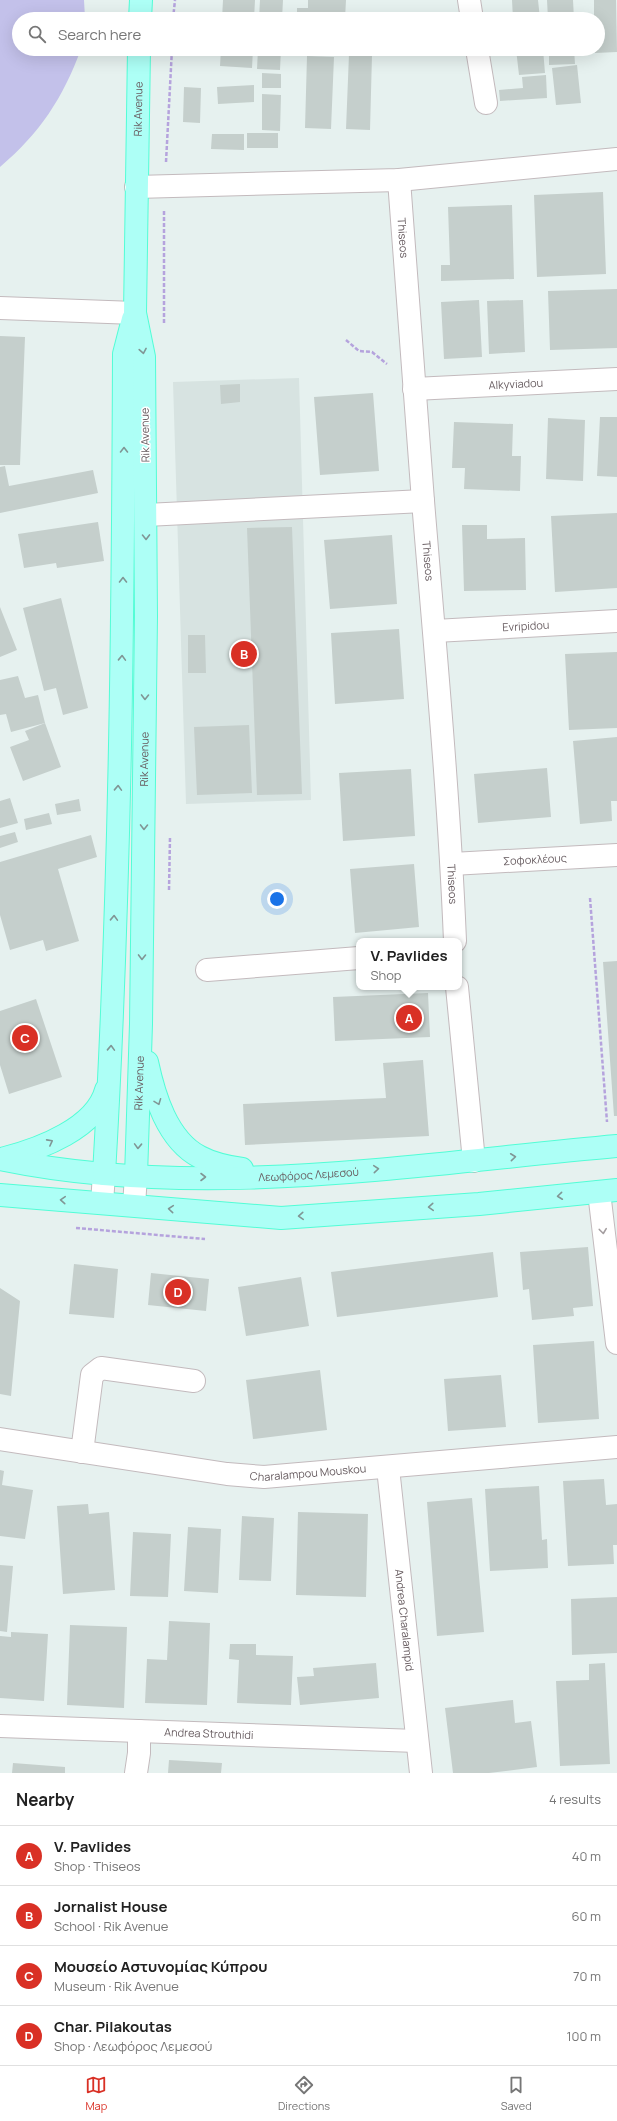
<!DOCTYPE html>
<meta charset="utf-8">
<style>
:root{--surface:#fff;--page:#f2f2f2;--text:#222;--muted:#767676;--line:#e0e0e0;--accent:#d93025}
body{margin:0;font-family:Manrope,sans-serif;background:var(--page);color:var(--text)}
.you{position:absolute;left:277px;top:899px;width:14px;height:14px;margin:-10px;border:3px solid #fff;border-radius:50%;background:#1a73e8;box-shadow:0 0 0 6px #1a73e833}
.badge{display:grid;place-items:center;width:26px;height:26px;border-radius:50%;background:var(--accent);color:#fff;font-size:13px;font-weight:700}
.pin{position:absolute;translate:-50% -50%;border:2px solid #fff;box-shadow:0 1px 4px #0006}
.popup{position:absolute;left:356px;top:938px;width:106px;height:52px;box-sizing:border-box;display:grid;place-content:center;border-radius:8px;background:var(--surface);filter:drop-shadow(0 1px 3px #0005);font-size:13px;white-space:nowrap;color:var(--muted)}
.popup b{font-size:15px;color:var(--text)}
.popup::after{content:'';position:absolute;left:50%;top:100%;margin-left:-8px;border:8px solid transparent;border-top-color:var(--surface)}
.list{margin:0;padding:0;list-style:none}
h2{display:flex;justify-content:space-between;align-items:center;height:52px;margin:0;padding:0 16px;font-size:17px}
h2 small{font-size:13px;font-weight:400;color:var(--muted)}
.list li{display:grid;grid-template-columns:26px 1fr auto;gap:12px;align-items:center;box-sizing:border-box;height:60px;padding:0 16px;border-top:1px solid var(--line)}
.list b{display:block;font-size:15px;white-space:nowrap}
.list p{margin:0;font-size:13px;white-space:nowrap;color:var(--muted)}
.list em{font-size:13px;font-style:normal;color:var(--muted)}
.icon{flex:none;width:22px;height:22px;fill:none;stroke:currentColor;stroke-width:2;stroke-linecap:round;stroke-linejoin:round}
.map{position:relative;flex:none;width:617px;height:1773px;overflow:hidden}
.search{position:absolute;background:var(--surface);box-shadow:0 4px 16px #0002;left:12px;right:12px;top:12px;height:44px;display:flex;align-items:center;gap:10px;box-sizing:border-box;padding:0 14px;border-radius:22px;color:var(--muted);font-size:15px}
.sheet{height:292px;background:var(--surface)}
nav{display:flex;justify-content:space-around;align-items:center;box-sizing:border-box;height:56px;border-top:1px solid var(--line);background:var(--surface);font-size:11px;color:var(--muted)}
nav a{display:grid;justify-items:center;gap:2px}
nav .on{color:var(--accent)}
.map>svg:first-child{display:block}
.education{fill:#d7e3e1}
.green{fill:#c3c1ea}
.building{fill:#c5cfcc}
.lines{fill:none;stroke-linecap:round;stroke-linejoin:round}
.minor-casing{stroke:#c3babd;stroke-width:24}
.major-casing{stroke:#52fdd6;stroke-width:24}
.path{stroke:#b5a3dd;stroke-width:2.5;stroke-dasharray:4 2;stroke-linecap:butt}
.minor{stroke:#fff;stroke-width:22}
.major{stroke:#adfff6;stroke-width:22}
.oneway{stroke:#809695}
.oneway2{stroke:#a49ea0}
.labels{text-anchor:middle;stroke-width:3;stroke-linejoin:round;paint-order:stroke}
.street-label{font-size:11px;fill:#685d61;stroke:#fff}
</style>
<div class="map">
<svg width="617" height="1773" viewBox="0 0 617 1773">
<rect width="100%" height="100%" fill="#e6f1ef"/>
<!-- education -->
<path class="education" d="M299,378L311,800L186,804L173,382Z"/>
<!-- green -->
<path class="green" d="M0,0H84L85,18L19,19V49H81C63,98 40,133 0,167Z"/>
<!-- building -->
<path class="building" d="M223,0H255L254,19H222Z
M260,0H283L282,19H259Z
M308,0H346L345,19H297V8H308Z
M512,0H538L540,19H513Z
M547,0H573L574,19H548Z
M594,0H616L617,52L595,53V49H598V19H594Z
M221,49H253L252,68L220,66Z
M258,49H281L280,70L257,69Z
M295,49H344L343,55L295,53Z
M516,49H543L545,73L519,75Z
M549,49H574L575,64L549,65Z
M349,54L372,55L370,130L346,129Z
M307,56L334,57L331,129L305,128Z
M577,65L581,103L556,105L552,68Z
M262,73L281,74V88H262Z
M546,75L547,98L500,101L499,90L523,88L522,77Z
M254,85V102L218,104L217,87Z
M184,87L201,88L200,123L183,122Z
M262,94L281,95L280,131L262,130Z
M247,133H278V148H247Z
M212,134H244V150L211,149Z
M603,192L606,274L537,277L534,195Z
M512,205L514,279L441,281V265H450L448,207Z
M617,289V348L550,350L548,291Z
M479,300L482,357L444,359L441,302Z
M523,300L525,352L489,354L487,301Z
M0,336L25,337L20,465H0Z
M240,384V402L221,404L220,385Z
M373,393L379,471L320,475L314,397Z
M600,417H617V477L597,476Z
M548,418L585,420L583,481L546,479Z
M454,422L513,424L512,456H521L520,491L464,489L465,468H452Z
M5,466L9,486L93,470L98,493L0,513V467Z
M617,513V588L555,592L551,516Z
M98,522L104,561L57,568L56,563L24,568L18,534Z
M462,525H487V539L525,538L526,590L464,591Z
M292,527L302,794L257,795L247,528Z
M392,535L397,604L330,609L324,540Z
M61,598L88,708L63,715L56,688L44,691L23,608Z
M0,607L17,650L0,657Z
M399,629L404,699L335,704L331,633Z
M188,635H205L206,673H188Z
M617,652V728L569,730L565,654Z
M18,676L25,698L38,695L45,723L11,732L6,714L0,715V680Z
M45,723L61,767L23,781L10,747L29,740L25,731Z
M249,725L252,793L197,795L194,727Z
M617,737V801H611L612,821L580,824L573,741Z
M547,768L551,817L478,823L474,774Z
M411,769L415,836L343,841L339,773Z
M10,798L18,823L0,828V801Z
M79,799L81,811L57,815L55,804Z
M49,813L52,824L26,830L24,819Z
M15,832L18,842L0,848V836Z
M91,835L97,857L58,869L79,941L46,951L43,940L10,950L0,915V862Z
M414,864L419,927L355,933L350,869Z
M617,961V1116H614L603,962Z
M428,993L430,1037L335,1041L333,997Z
M36,999L62,1077L9,1094L0,1065V1011Z
M423,1060L429,1136L245,1145L243,1104L386,1098L383,1063Z
M588,1247L593,1306L573,1308L574,1316L532,1320L529,1289L523,1290L520,1252Z
M493,1252L498,1297L337,1317L331,1272Z
M74,1264L118,1269L114,1318L69,1314Z
M151,1273L209,1279L206,1311L148,1305Z
M301,1277L309,1326L246,1336L238,1287Z
M0,1288L20,1301L11,1396L0,1394Z
M594,1341L599,1419L538,1423L533,1345Z
M320,1370L327,1430L253,1439L246,1380Z
M501,1375L506,1427L448,1431L444,1379Z
M0,1470L4,1471L2,1485L33,1490L25,1539L0,1536Z
M604,1479L606,1505L617,1504V1545H613L614,1564L568,1566L563,1481Z
M539,1486L542,1540L547,1539L548,1568L490,1571L485,1489Z
M472,1498L484,1632L437,1636L427,1502Z
M88,1504L89,1514L109,1512L115,1590L63,1594L57,1506Z
M298,1512L368,1514L366,1597L296,1595Z
M242,1516L274,1518L271,1581L239,1580Z
M188,1527L221,1529L218,1593L184,1591Z
M133,1532L171,1534L168,1597L130,1596Z
M0,1565L13,1566L7,1632L0,1631Z
M617,1597V1653L572,1655L571,1599Z
M169,1621L210,1623L207,1705L145,1703L147,1659L167,1660Z
M70,1625L127,1627L124,1708L67,1705Z
M11,1632L48,1634L44,1701L0,1698V1636L11,1637Z
M230,1644H256V1655L293,1656L291,1705L237,1703L239,1660L229,1659Z
M376,1663L379,1698L300,1705L297,1677L314,1676L313,1668Z
M605,1663L610,1764L560,1766L556,1681L589,1680V1664Z
M513,1700L515,1723L531,1721L537,1767L489,1773H453L445,1708Z
M169,1760L222,1763L221,1773H168Z
M13,1763L65,1767V1773H12Z"/>
<g class="lines">
<!-- minor casing -->
<g class="minor-casing">
<g id="minor">
<path d="M469,0L472,19"/>
<path d="M477,49L486,103"/>
<path id="s1" d="M399,180C406,287 414,394 423,501C435,648 449,794 455,941"/>
<path d="M136,187L399,180L617,159"/>
<path d="M0,308L135,313"/>
<path id="s2" d="M414,389L617,379"/>
<path d="M146,515L423,501"/>
<path id="s3" d="M435,631L617,621"/>
<path id="s4" d="M452,864L617,855"/>
<path d="M207,970L359,958"/>
<path d="M457,987L474,1161"/>
<path d="M599,1192L617,1343"/>
<path d="M102,1203L104,1174"/>
<path d="M134,1205L136,1176"/>
<path id="s5" d="M0,1439L227,1474L264,1477L617,1447"/>
<path d="M82,1452L92,1375L101,1368L194,1381"/>
<path id="s6" d="M388,1468L421,1773"/>
<path id="s7" d="M0,1726L417,1741"/>
<path d="M136,1773L139,1753V1731"/>
</g>
</g>
<!-- major casing -->
<g class="major-casing">
<g id="major">
<path d="M140,19L141,0"/>
<path d="M147,1062C154,1095 167,1140 200,1157C213,1164 228,1167 242,1169"/>
<path d="M5,1158C40,1149 96,1128 106,1090"/>
<path id="s8" d="M0,1159C201,1201 415,1164 617,1146"/>
<path d="M104,1174C120,901 123,627 124,354L133,319"/>
<path id="s9" d="M136,1176L141,1024L146,616L144,357L135,313L139,49"/>
<path d="M0,1195L281,1218L479,1204L617,1190"/>
</g>
</g>
<!-- path -->
<path class="path" d="M173,19L175,0
M166,162L172,49
M164,211V324
M346,340L359,351L372,352L387,364
M169,890L170,837
M590,898L607,1122
M76,1228L205,1239"/>
<!-- minor -->
<use href="#minor" class="minor"/>
<!-- major -->
<use href="#major" class="major"/>
</g>
<!-- one-way arrows -->
<defs><path id="oneway-chevron" d="M-2-3.5L2.5 0L-2 3.5" fill="none" stroke-width="1.6" stroke-linecap="round" stroke-linejoin="round"/></defs>
<g class="oneway">
<use href="#oneway-chevron" transform="translate(143 351) rotate(80)"/>
<use href="#oneway-chevron" transform="translate(124 450) rotate(-90)"/>
<use href="#oneway-chevron" transform="translate(146 537) rotate(89)"/>
<use href="#oneway-chevron" transform="translate(123 580) rotate(-90)"/>
<use href="#oneway-chevron" transform="translate(122 658) rotate(-88)"/>
<use href="#oneway-chevron" transform="translate(145 697) rotate(91)"/>
<use href="#oneway-chevron" transform="translate(118 788) rotate(-88)"/>
<use href="#oneway-chevron" transform="translate(144 827) rotate(91)"/>
<use href="#oneway-chevron" transform="translate(114 918) rotate(-88)"/>
<use href="#oneway-chevron" transform="translate(142 957) rotate(91)"/>
<use href="#oneway-chevron" transform="translate(111 1048) rotate(-88)"/>
<use href="#oneway-chevron" transform="translate(158 1102) rotate(69)"/>
<use href="#oneway-chevron" transform="translate(50 1142) rotate(-28)"/>
<use href="#oneway-chevron" transform="translate(138 1146) rotate(92)"/>
<use href="#oneway-chevron" transform="translate(513 1157) rotate(-6)"/>
<use href="#oneway-chevron" transform="translate(376 1169) rotate(-5)"/>
<use href="#oneway-chevron" transform="translate(203 1177)"/>
<use href="#oneway-chevron" transform="translate(560 1196) rotate(174)"/>
<use href="#oneway-chevron" transform="translate(63 1200) rotate(-176)"/>
<use href="#oneway-chevron" transform="translate(431 1207) rotate(176)"/>
<use href="#oneway-chevron" transform="translate(171 1209) rotate(-175)"/>
<use href="#oneway-chevron" transform="translate(301 1216) rotate(176)"/>
</g>
<use class="oneway2" href="#oneway-chevron" transform="translate(603 1231) rotate(83)"/>
<g class="labels">
<!-- street labels -->
<g class="street-label">
<text dy="4" stroke="none"><textPath href="#s9" startOffset="1068">Rik Avenue</textPath></text>
<text dy="4" stroke="none"><textPath href="#s1" startOffset="58">Thiseos</textPath></text>
<text dy="4" stroke="none"><textPath href="#s2" startOffset="102">Alkyviadou</textPath></text>
<text transform="translate(145 435) rotate(-91)" y="4">Rik Avenue</text>
<text dy="4" stroke="none"><textPath href="#s1" startOffset="382">Thiseos</textPath></text>
<text dy="4" stroke="none"><textPath href="#s3" startOffset="91">Evripidou</textPath></text>
<text dy="4" stroke="none"><textPath href="#s9" startOffset="417">Rik Avenue</textPath></text>
<text dy="4" stroke="none"><textPath href="#s4" startOffset="83">Σοφοκλέους</textPath></text>
<text dy="4" stroke="none"><textPath href="#s1" startOffset="706">Thiseos</textPath></text>
<text dy="4" stroke="none"><textPath href="#s9" startOffset="93">Rik Avenue</textPath></text>
<text dy="4" stroke="none"><textPath href="#s8" startOffset="310">Λεωφόρος Λεμεσού</textPath></text>
<text dy="4" stroke="none"><textPath href="#s5" startOffset="311">Charalampou Mouskou</textPath></text>
<text dy="4" stroke="none"><textPath href="#s6" startOffset="153">Andrea Charalampid</textPath></text>
<text dy="4" stroke="none"><textPath href="#s7" startOffset="209">Andrea Strouthidi</textPath></text>
</g>
</g>
</svg>
<div class="you"></div>
<div class="pin badge" style="left:409px;top:1018px">A</div>
<div class="popup"><b>V. Pavlides</b>Shop</div>
<div class="pin badge" style="left:244px;top:654px">B</div>
<div class="pin badge" style="left:25px;top:1038px">C</div>
<div class="pin badge" style="left:178px;top:1292px">D</div>
<div class="search"><svg class="icon" aria-label="search" viewBox="0 0 24 24"><circle cx="10" cy="10" r="6"/><path d="M15 15l6 6"/></svg>Search here</div>
</div>
<section class="sheet">
<h2>Nearby<small>4 results</small></h2>
<ul class="list">
<li><span class="badge">A</span><div><b>V. Pavlides</b><p>Shop · Thiseos</p></div><em>40 m</em></li>
<li><span class="badge">B</span><div><b>Jornalist House</b><p>School · Rik Avenue</p></div><em>60 m</em></li>
<li><span class="badge">C</span><div><b>Μουσείο Αστυνομίας Κύπρου</b><p>Museum · Rik Avenue</p></div><em>70 m</em></li>
<li><span class="badge">D</span><div><b>Char. Pilakoutas</b><p>Shop · Λεωφόρος Λεμεσού</p></div><em>100 m</em></li>
</ul>
</section>
<nav>
<a class="on"><svg class="icon" aria-label="map" viewBox="0 0 24 24"><path d="M3 6l6-2 6 2 6-2v14l-6 2-6-2-6 2zM9 4v14M15 6v14"/></svg>Map</a>
<a><svg class="icon" aria-label="directions" viewBox="0 0 24 24"><path d="M12 3l9 9-9 9-9-9zM9 14v-3h6M13 9l2 2-2 2"/></svg>Directions</a>
<a><svg class="icon" aria-label="saved" viewBox="0 0 24 24"><path d="M7 4h10v16l-5-4-5 4z"/></svg>Saved</a>
</nav>
